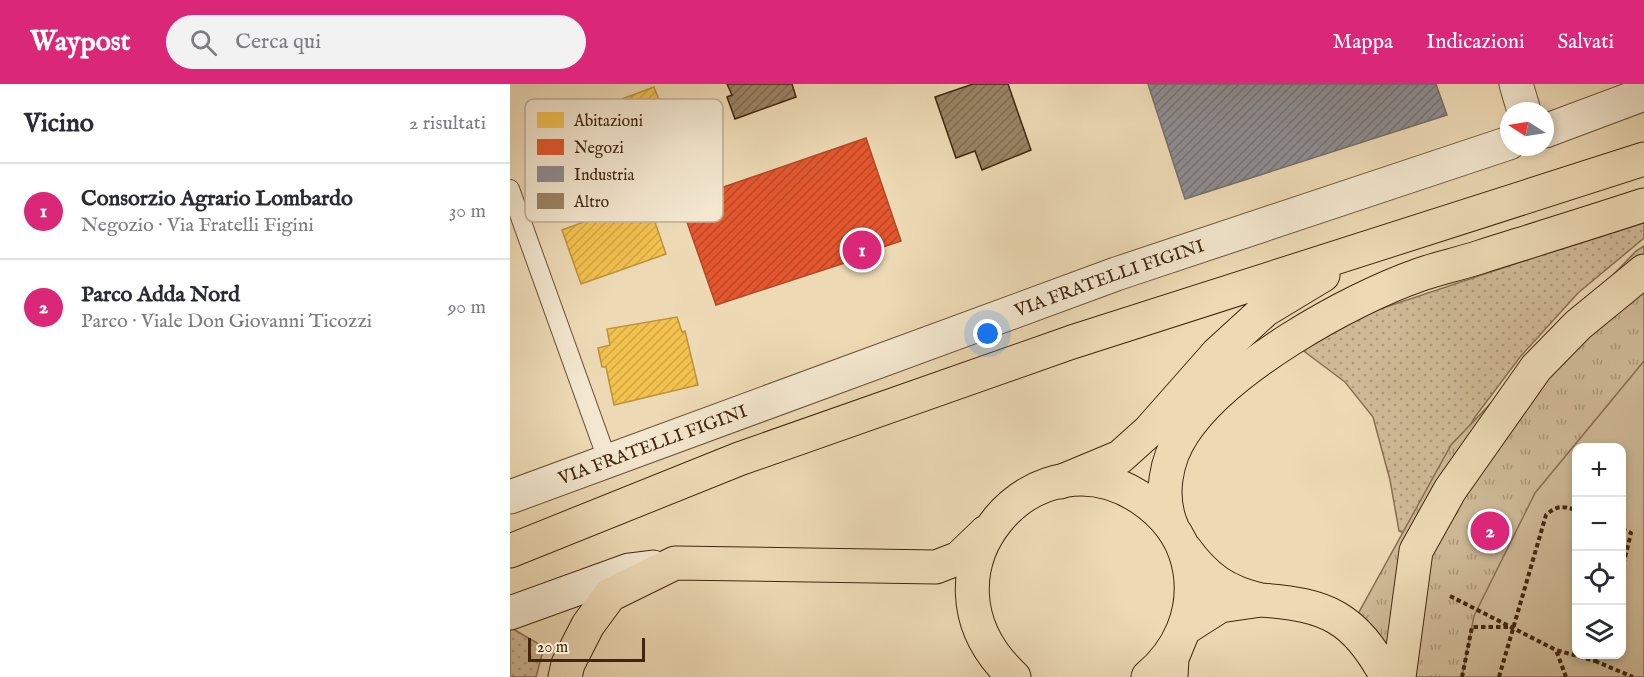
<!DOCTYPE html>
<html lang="it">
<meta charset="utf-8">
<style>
:root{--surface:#fff;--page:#f2f2f3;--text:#2b2b33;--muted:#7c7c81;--line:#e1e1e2;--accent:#db2777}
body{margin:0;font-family:"IM FELL English",serif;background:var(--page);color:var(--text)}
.controls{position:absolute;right:18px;bottom:18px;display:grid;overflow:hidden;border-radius:12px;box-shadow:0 3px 9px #0003}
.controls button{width:54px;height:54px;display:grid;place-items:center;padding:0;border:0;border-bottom:2px solid var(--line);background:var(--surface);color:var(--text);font:30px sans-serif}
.compass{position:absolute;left:990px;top:18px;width:54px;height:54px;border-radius:50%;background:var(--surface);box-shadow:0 3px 9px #0003;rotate:282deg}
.scale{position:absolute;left:18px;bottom:15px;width:117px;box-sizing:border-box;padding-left:6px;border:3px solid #41260d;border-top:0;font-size:16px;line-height:21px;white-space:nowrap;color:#41260d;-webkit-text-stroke:4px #f3e7cf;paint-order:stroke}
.you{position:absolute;left:478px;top:250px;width:21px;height:21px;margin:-15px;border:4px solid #fff;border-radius:50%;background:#1a73e8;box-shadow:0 0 0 9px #1a73e833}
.badge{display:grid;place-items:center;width:39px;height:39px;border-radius:50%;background:var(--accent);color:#fff;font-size:20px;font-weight:700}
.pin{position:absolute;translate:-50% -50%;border:3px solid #fff;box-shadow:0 2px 6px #0006}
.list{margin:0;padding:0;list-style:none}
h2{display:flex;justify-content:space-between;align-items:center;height:78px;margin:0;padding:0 24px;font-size:26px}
h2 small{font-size:20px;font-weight:400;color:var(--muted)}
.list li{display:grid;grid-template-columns:39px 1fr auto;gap:18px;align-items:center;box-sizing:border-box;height:96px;padding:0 24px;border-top:2px solid var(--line)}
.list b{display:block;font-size:22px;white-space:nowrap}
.list p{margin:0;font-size:20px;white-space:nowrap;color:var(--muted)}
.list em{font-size:20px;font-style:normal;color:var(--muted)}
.icon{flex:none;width:33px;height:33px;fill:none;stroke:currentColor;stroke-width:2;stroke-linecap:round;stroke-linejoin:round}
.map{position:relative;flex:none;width:1134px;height:593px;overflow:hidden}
header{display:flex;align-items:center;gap:36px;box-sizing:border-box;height:84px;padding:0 30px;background:var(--accent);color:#fff}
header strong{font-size:28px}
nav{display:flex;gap:33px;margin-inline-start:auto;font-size:21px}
.search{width:420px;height:54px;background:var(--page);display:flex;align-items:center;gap:15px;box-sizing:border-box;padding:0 21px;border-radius:33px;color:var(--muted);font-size:22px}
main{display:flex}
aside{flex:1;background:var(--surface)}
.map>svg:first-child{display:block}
.grass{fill:url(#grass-dots);stroke:#887052;stroke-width:1.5}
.park{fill:url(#park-tufts);stroke:#887052;stroke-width:1.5;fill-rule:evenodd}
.pitch{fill:#d0bb98;stroke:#887052;stroke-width:1.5;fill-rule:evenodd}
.homes{fill:url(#homes-hatch);stroke:#bd923a;stroke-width:1.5}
.shops{fill:url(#shops-hatch);stroke:#b34824;stroke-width:1.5}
.industry{fill:url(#industry-hatch);stroke:#766e6a;stroke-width:1.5}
.building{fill:url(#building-hatch);stroke:#41260d;stroke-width:1.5}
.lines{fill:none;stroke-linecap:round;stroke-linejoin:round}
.service-casing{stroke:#6c5337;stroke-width:20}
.minor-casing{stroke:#6c5337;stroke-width:35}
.secondary-casing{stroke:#41260d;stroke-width:35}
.primary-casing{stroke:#41260d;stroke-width:35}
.trunk-casing{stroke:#41260d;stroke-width:35}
.path{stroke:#41260d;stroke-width:4;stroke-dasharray:4.5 3;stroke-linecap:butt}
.service{stroke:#f3e7cf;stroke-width:18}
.minor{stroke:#f3e7cf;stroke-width:33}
.secondary{stroke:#f3e7cf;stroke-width:33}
.primary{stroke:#eddab5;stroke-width:33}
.trunk{stroke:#eddab5;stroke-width:33}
.labels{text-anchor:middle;stroke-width:6;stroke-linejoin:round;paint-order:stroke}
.street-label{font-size:18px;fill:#41260d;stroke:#f3e7cf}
.key{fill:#f3e7cf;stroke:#bead95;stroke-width:1.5}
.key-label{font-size:16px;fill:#41260d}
</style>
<header>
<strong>Waypost</strong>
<div class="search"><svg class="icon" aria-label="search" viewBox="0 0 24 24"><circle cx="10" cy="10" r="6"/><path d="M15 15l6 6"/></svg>Cerca qui</div>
<nav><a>Mappa</a><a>Indicazioni</a><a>Salvati</a></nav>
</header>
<main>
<aside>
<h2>Vicino<small>2 risultati</small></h2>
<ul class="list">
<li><span class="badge">1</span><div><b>Consorzio Agrario Lombardo</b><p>Negozio · Via Fratelli Figini</p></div><em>30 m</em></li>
<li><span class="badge">2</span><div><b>Parco Adda Nord</b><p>Parco · Viale Don Giovanni Ticozzi</p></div><em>90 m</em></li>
</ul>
</aside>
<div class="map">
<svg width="1134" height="593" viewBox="0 0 1134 593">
<defs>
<pattern id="grass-dots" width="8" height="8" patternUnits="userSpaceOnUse" patternTransform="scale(1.5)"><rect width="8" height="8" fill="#d0bb98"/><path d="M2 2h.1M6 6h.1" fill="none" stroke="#aa987a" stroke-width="1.8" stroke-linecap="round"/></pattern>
<pattern id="park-tufts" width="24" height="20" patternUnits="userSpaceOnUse" patternTransform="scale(1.5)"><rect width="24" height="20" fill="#d0bb98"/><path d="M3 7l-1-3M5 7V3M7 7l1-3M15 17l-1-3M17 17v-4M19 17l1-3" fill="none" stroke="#aa987a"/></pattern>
<pattern id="homes-hatch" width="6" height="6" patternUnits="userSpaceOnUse" patternTransform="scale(1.5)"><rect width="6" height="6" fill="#f2c14e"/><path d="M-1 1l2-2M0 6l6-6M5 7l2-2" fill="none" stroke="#d1a643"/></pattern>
<pattern id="shops-hatch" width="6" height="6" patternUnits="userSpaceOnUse" patternTransform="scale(1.5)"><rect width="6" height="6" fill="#e4572e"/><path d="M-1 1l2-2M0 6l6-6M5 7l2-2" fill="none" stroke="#ba4826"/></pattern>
<pattern id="industry-hatch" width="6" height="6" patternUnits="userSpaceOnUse" patternTransform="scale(1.5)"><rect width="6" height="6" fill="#8d8d92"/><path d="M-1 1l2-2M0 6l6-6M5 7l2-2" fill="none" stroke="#757376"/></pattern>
<pattern id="building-hatch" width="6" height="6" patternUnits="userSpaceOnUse" patternTransform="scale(1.5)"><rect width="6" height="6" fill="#9a8464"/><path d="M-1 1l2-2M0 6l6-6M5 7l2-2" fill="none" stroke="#7f6c51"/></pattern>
</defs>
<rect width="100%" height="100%" fill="#eddab5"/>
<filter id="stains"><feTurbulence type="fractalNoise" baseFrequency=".00333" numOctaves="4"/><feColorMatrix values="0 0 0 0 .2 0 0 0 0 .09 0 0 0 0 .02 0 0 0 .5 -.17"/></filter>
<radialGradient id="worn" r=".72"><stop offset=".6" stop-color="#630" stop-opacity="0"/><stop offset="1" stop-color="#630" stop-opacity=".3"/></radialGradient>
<!-- grass -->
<path class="grass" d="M1134,137V154L1068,209L1010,273L965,333L898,451L889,447L880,396L863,333L835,298L787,262L789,252Z
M3,545L34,563L26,593H0V546Z"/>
<!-- park -->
<path class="park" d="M1134,162V593H858L848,530L941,361L1126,167ZM1066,364H1112V570H1066Z"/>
<!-- pitch -->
<path class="pitch" d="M1134,277V593H952L964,532L1025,409ZM1066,364H1112V570H1066Z"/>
<!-- homes -->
<path class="homes" d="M144,3L166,61L118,79L96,21Z
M137,115L156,170L71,200L52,146Z
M167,233L172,248L175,247L188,301L104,321L96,283H92L88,264L100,261L97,245Z"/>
<!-- shops -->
<path class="shops" d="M356,54L391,157L358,168L359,171L206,221L170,118Z"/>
<!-- industry -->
<path class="industry" d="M638,0H926L937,31L675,115Z"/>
<!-- building -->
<path class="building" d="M217,0H282L286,13L225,35L217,13L222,11Z
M463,0H498L521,66L472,86L465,67L446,74L425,13Z"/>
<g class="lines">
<!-- service casing -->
<g class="service-casing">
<path id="service" d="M0,105L97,375"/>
</g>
<!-- minor casing -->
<g class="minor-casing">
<g id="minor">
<path d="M1006,0L1014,27"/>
<path d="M1035,47L1134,10"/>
<path id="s1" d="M0,413L606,190L999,59"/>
</g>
</g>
<!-- secondary casing -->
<g class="secondary-casing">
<path id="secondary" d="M0,529L119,486L143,483"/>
</g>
<!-- primary casing -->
<g class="primary-casing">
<path id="primary" d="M662,443C649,413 655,376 674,348C716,285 837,216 909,191C928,184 949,180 970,173C1024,156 1079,139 1134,121
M751,516C818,521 844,533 877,593
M674,545L710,522L751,516C716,508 696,494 675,465
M55,593L58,580L78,541L100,511L165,479L426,483L449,474L476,448
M504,593C392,489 529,334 639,420C661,437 676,461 680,488C686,529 669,567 638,593
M889,593L906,467L940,406L1026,284L1068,241L1134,187"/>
</g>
<!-- trunk casing -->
<g class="trunk-casing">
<path id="trunk" d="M550,398L610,373L639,347L707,270L755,226L813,191
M0,467L229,375L562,258L1134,75
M661,593L662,574L674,545"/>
</g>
<!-- path -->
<path class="path" d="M1112,445L1121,449L1112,486
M940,512L1046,566
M1085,577L1123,593
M952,593L962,543H1002
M989,593L1036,431C1047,421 1053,422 1066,426
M1056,593L1046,566L1085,577L1087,570"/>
<!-- service -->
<use href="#service" class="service"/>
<!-- minor -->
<use href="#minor" class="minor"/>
<!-- secondary -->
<use href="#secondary" class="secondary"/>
<!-- primary -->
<use href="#primary" class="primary"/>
<!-- trunk -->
<use href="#trunk" class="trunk"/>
</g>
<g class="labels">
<!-- street labels -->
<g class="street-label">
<text dy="6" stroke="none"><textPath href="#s1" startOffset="638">VIA FRATELLI FIGINI</textPath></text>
<text dy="6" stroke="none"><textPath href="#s1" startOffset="152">VIA FRATELLI FIGINI</textPath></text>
</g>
</g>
<!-- legend -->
<rect x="15" y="15" width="198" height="123" rx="9" class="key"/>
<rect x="27" y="28" width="27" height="16" fill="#f2c14e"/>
<rect x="27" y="55" width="27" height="16" fill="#e4572e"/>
<rect x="27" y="82" width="27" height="16" fill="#8d8d92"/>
<rect x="27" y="109" width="27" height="16" fill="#9a8464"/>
<g class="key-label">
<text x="64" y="42">Abitazioni</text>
<text x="64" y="69">Negozi</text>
<text x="64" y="96">Industria</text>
<text x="64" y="123">Altro</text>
</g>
<rect width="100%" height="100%" filter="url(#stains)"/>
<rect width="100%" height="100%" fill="url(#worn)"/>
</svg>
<div class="controls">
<button>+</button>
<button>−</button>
<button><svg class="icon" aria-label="locate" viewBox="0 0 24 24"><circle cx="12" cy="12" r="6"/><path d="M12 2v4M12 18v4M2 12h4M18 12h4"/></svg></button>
<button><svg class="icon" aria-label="layers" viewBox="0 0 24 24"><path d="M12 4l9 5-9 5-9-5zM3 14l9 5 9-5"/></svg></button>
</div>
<svg class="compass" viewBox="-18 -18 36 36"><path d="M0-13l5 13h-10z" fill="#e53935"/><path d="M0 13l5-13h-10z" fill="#7c7c81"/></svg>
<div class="scale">20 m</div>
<div class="you"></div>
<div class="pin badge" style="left:352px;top:166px">1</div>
<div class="pin badge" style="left:980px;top:447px">2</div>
</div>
</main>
